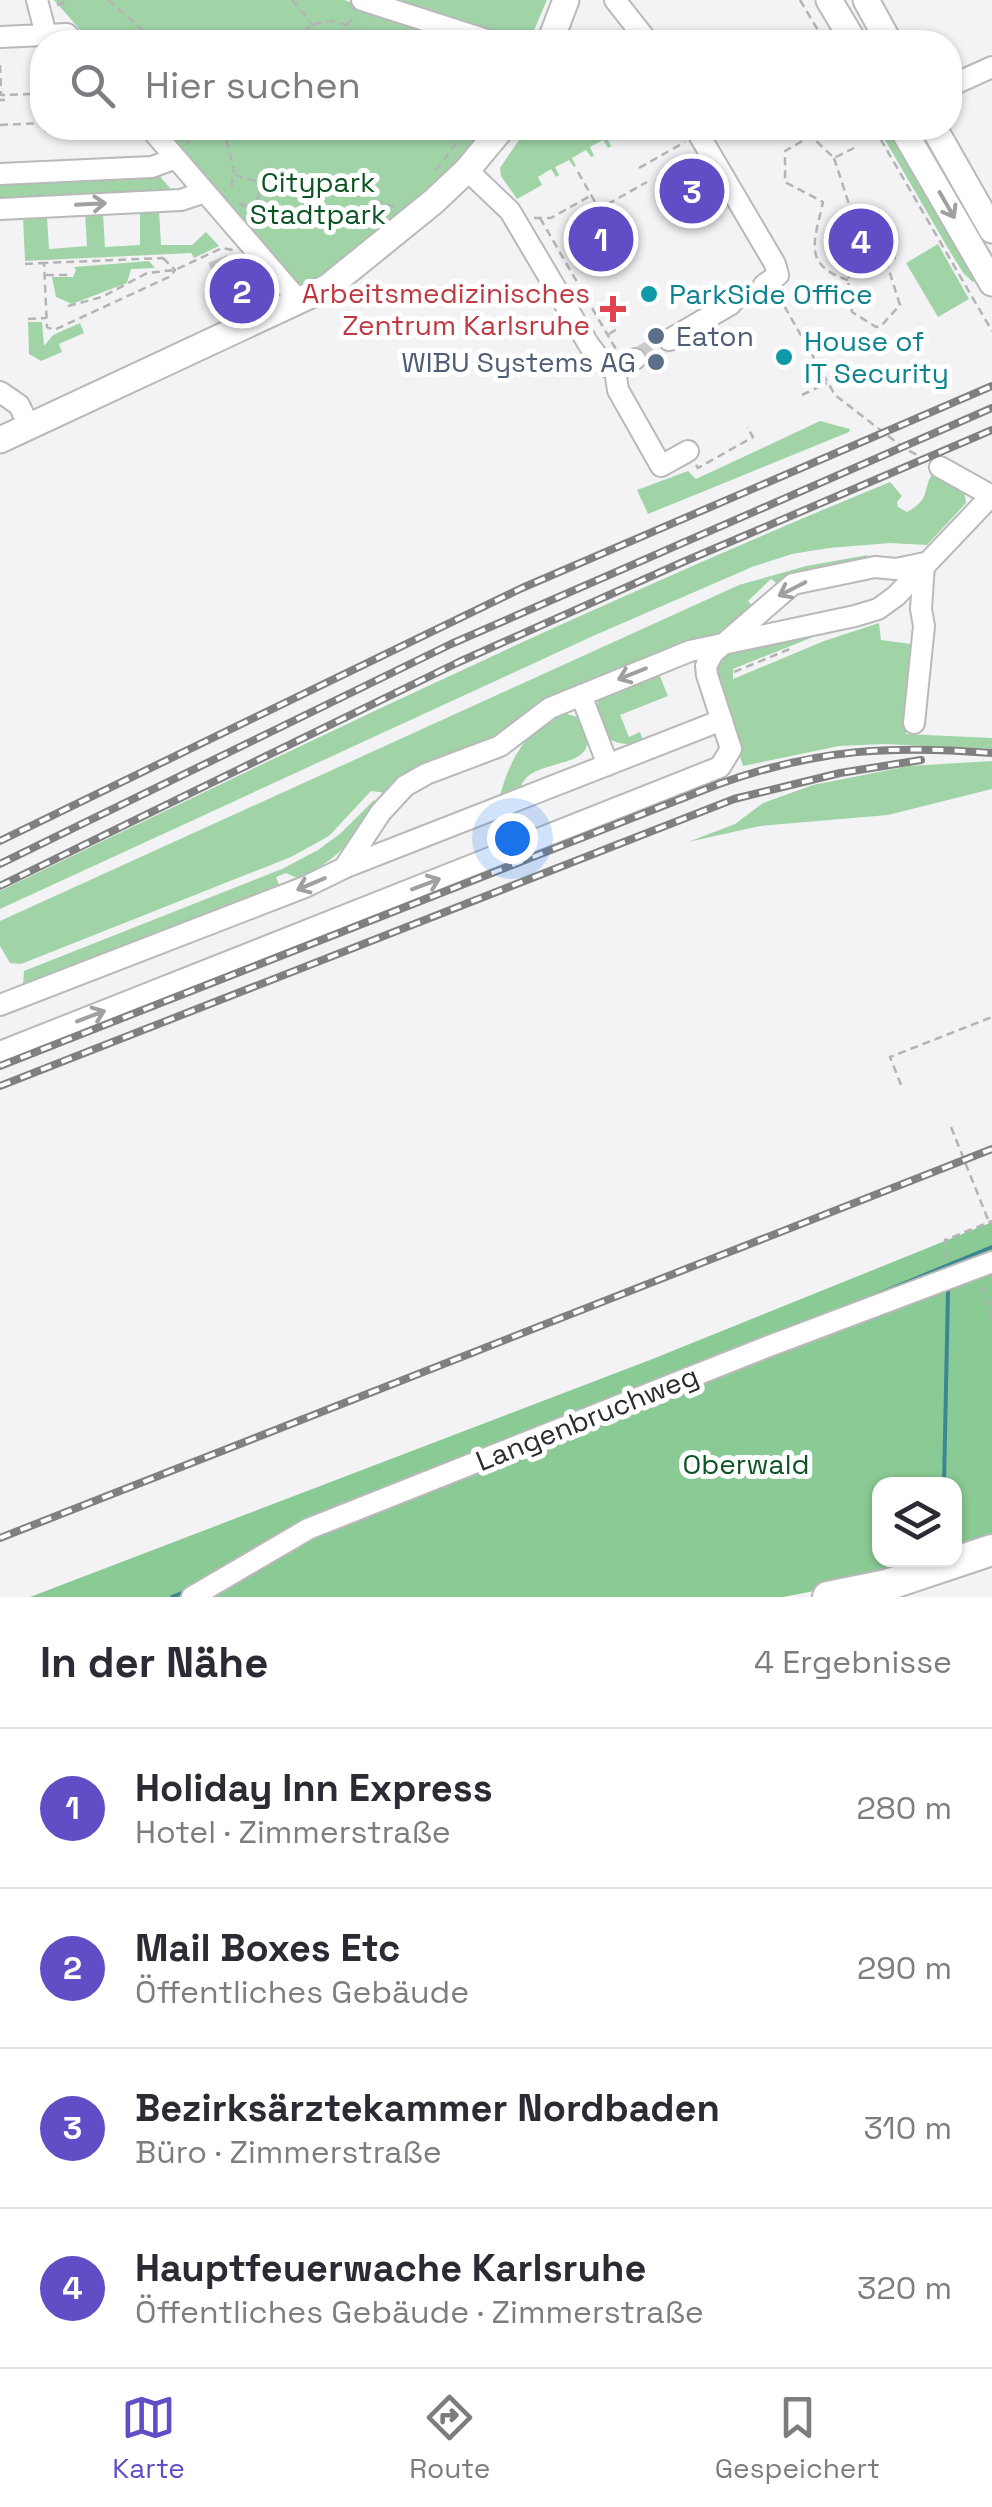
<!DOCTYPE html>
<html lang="de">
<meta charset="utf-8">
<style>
:root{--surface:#fff;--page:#f7f7f7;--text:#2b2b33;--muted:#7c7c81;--line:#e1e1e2;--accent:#604ec6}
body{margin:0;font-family:"Space Grotesk",sans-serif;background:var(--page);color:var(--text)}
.controls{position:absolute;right:30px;bottom:30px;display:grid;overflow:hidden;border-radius:20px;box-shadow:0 2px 8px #0004}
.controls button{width:90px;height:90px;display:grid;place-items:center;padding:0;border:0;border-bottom:2px solid var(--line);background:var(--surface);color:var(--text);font:50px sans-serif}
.you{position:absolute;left:512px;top:838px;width:35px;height:35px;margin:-25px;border:8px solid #fff;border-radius:50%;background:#1a73e8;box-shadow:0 0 0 15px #1a73e833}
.badge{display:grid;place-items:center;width:65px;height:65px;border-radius:50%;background:var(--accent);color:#fff;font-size:32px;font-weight:700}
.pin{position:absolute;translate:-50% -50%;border:5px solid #fff;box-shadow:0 2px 10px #0006}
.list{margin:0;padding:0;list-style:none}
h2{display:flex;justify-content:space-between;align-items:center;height:130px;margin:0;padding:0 40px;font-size:42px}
h2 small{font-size:32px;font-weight:400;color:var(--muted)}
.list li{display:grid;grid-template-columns:65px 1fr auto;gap:30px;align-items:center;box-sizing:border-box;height:160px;padding:0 40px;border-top:2px solid var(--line)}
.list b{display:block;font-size:38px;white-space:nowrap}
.list p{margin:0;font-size:32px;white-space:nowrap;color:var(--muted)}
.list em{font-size:32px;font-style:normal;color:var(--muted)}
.icon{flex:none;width:55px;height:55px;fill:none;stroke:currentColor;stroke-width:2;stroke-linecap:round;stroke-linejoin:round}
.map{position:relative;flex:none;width:992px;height:1597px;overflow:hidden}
.search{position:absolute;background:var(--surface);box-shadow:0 2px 8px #0004;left:30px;right:30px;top:30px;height:110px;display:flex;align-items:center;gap:25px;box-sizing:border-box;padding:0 35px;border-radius:40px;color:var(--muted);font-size:38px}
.sheet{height:770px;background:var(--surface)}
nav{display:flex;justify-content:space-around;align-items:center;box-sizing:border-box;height:140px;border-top:2px solid var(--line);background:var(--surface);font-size:28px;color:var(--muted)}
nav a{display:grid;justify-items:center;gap:5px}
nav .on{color:var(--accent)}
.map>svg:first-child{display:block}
.green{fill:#a0d4a7}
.forest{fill:#8aca94}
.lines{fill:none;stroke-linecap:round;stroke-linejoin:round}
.stream{stroke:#3b8893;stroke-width:4}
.minor-tunnel{stroke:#cbcbcd;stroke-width:20;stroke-dasharray:20 10;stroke-linecap:butt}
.minor-casing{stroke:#b9b9ba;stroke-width:24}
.major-casing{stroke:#b9b9ba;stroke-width:29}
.highway-casing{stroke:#b9b9ba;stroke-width:34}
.path{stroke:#b4b4b6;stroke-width:2.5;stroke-dasharray:8 5;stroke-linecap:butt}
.minor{stroke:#fff;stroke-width:20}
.major{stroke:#fff;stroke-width:25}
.highway{stroke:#fff;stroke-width:30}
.rail-casing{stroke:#808081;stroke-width:8}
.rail{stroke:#fff;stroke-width:4;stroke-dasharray:11;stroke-linecap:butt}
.oneway{stroke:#a0a0a0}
.culture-dot{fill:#0f9aa8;stroke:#fff;stroke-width:4}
.health-dot{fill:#e0444e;stroke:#fff;stroke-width:4}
.service-dot{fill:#5c6f8a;stroke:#fff;stroke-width:4}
.labels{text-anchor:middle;stroke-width:10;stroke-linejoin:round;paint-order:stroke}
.park-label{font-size:28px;fill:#0c5423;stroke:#fff}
.health-label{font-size:28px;fill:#be3a42;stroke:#fff;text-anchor:end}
.culture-label{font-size:28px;fill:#0d838f;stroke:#fff;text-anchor:start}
.service-label{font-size:28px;fill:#4e5e75;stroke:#fff;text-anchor:start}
.street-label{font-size:28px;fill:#2c2c2d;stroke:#fff}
</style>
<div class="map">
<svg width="992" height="1597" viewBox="0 0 992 1597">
<rect width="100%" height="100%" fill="#f3f3f5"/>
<!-- green -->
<path class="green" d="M54,0H344L473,42H91Z
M386,0H547L529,42Z
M165,128H492L466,161L311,288L300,285Z
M527,128H621L607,138L611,146L608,148L603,140L590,147L594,156L591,157L586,150L572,158L576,166L574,167L569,160L555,167L559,175L556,177L551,169L538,177L542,185L517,199L501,176L500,168Z
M878,128H892L977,279L973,282L964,274L952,255Z
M156,172L177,196L0,200V184L141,178L142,173Z
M159,210L161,245H192L206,232L219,246L194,258L191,253L25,261L23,217L47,216L49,249L87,246L85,214H103L105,247L140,245V212Z
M938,244L969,299L938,317L906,263Z
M149,261L155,268L131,269L127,283L72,304L56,297L52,277H73L76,270L74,267Z
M28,322H42L44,346L53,335L80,323L84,333L59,344L62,352L41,361L29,354Z
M820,421L850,429L849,432L648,514L637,490L688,471L696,479Z
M934,472L964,490L966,503L927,545L890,543L829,548L792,554L752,567L593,636L0,909V891C294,748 588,606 890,482L902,496L897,502L898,507L907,512C933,498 921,488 934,472Z
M868,555L862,562L780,586L771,579L748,601L755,609L725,633L528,712L491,738L387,793L371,791L329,836L291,857L21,964L10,963L0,946V921L739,585L806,566Z
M879,623L881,640L911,644L906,734L992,738V749L884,744L839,746L743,766L714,673L720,661L733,651L833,629L733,669V679L824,641Z
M657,669L668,696L620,715L629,737L640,732L643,741C612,752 592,731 598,699Z
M561,712L580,718C607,770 552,756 527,777C523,781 521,786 518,791L500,796C508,762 529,726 561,712Z
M992,761V789L888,815L760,826L688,842L735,824L763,803L813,785L909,766Z
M374,800L378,803C353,839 339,861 297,878L286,873L276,877L279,885L23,985L24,971L282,869L318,850L341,833Z"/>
<!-- forest -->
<path class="forest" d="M992,1222V1543L955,1557L954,1484H880V1560H944L872,1580L783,1597H30L650,1360Z"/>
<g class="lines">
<!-- stream -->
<path class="stream" d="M876,1295L992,1247
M944,1484L948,1291
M172,1597L184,1592"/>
<!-- minor-tunnel -->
<path class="minor-tunnel" d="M212,272L234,263
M731,304L764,285
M635,359L669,340"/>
<!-- minor casing -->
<g class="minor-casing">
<path id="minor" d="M37,0L46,35
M362,0L493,42
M615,0L648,42
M0,37L67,34L75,42
M950,86L992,67
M150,128L300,302
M695,128L775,264L778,275L764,285
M467,170L510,211L589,345L604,365L615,370L635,359
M0,174L152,167L176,158
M0,209L181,200L205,192
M669,340L731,304
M615,370L618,390L661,466L688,451
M0,392L19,405L29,426
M940,467L992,496
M581,695L608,765
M914,723L924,626L921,609L924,565
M346,867L722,720
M0,1005L305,887L344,868L381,812L405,786L426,774L500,746L550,708L690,651L855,616L878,609L896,596L992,495
M0,1052L720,767L731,749L707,675L706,666L713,653L793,584L875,567L896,569L925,563
M192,1597L308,1529L764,1348L992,1262"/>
</g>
<!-- major casing -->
<g class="major-casing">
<path id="major" d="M829,0L854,42
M866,0L889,42
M550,42L566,0
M902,128L992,283
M934,128L992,230
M0,440L328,287L433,202L467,170L502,128"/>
</g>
<!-- highway casing -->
<g class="highway-casing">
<path id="highway" d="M828,1597L887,1585L992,1550"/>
</g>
<!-- path -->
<path class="path" d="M108,0L157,42
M292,0L321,35
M800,0L825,42
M57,5L70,0
M322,34L335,33L342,42
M338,35L354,17
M295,42C313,14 346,15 364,42
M0,65L1,95L35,94
M35,85L36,123
M0,100H5
M0,125L42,123
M46,128V132
M185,128L208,136L221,133
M223,128L234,170L231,191
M874,128L992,331
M186,145L194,128
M834,158L858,232L887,264L900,305L881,326L876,327L852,312L848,280L854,255L878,254L896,258
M639,168L685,142
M436,170L468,128
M578,172L599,209L647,182
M235,175L261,183
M376,203L377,201L396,207
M239,204L254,209L268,165
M534,218H551L590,196
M540,218L617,351
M163,258L175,270L171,276L54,330L47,327L44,263Z
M25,264L43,263
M46,275H72
M848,280C801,265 815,240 823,202L785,182V151L811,136L834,158L854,148
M778,295L835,395L905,449L926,459
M68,306L102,297L147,273L175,270L222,248L233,250
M28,319L46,318
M609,334L617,329
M802,395L827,383
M696,465L698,468L753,437L747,427
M734,672L792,648
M901,1085L890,1057L992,1017
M951,1127L989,1222
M947,1258L945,1240L992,1221
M982,1286L992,1318"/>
<!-- minor -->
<use href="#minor" class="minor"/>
<!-- major -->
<use href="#major" class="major"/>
<!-- highway -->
<use href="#highway" class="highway"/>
<!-- rail casing -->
<g class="rail-casing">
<path id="rail" d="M0,841L522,588L992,386
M0,864L451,644L992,408
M0,886L459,662L683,562L992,430
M0,1066L719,784C817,749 890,745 992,753
M0,1086L734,799L840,773L921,760
M0,1538L992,1149"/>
</g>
<!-- rail -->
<use href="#rail" class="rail"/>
</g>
<!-- one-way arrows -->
<defs><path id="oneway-shaft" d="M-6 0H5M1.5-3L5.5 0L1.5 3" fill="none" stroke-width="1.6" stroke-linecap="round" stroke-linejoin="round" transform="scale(2.5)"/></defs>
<g class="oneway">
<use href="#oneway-shaft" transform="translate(91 204) rotate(-3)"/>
<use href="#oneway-shaft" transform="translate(947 205) rotate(60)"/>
<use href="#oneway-shaft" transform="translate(792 589) rotate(153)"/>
<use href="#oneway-shaft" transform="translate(632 674) rotate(158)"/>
<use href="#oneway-shaft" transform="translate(311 884) rotate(157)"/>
<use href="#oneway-shaft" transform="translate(426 884) rotate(-21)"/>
<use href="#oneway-shaft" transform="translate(91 1016) rotate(-21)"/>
</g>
<!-- markers -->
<g class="culture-dot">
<circle cx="649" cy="294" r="10"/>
<circle cx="784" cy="357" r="10"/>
</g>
<path class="health-dot" d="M608 294h10v10h10v10h-10v10h-10v-10h-10v-10h10z"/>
<g class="service-dot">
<circle cx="656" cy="336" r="10"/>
<circle cx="656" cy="362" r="10"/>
</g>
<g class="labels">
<!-- park labels -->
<g class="park-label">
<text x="318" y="192">Citypark<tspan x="318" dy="32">Stadtpark</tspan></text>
<text x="746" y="1474">Oberwald</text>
</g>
<!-- health labels -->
<g class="health-label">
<text x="590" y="303">Arbeitsmedizinisches<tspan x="590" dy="32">Zentrum Karlsruhe</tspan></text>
</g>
<!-- culture labels -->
<g class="culture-label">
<text x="669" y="304">ParkSide Office</text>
<text x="804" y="351">House of<tspan x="804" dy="32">IT Security</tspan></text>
</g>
<!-- service labels -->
<g class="service-label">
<text x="676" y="346">Eaton</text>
<text x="636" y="372" text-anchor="end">WIBU Systems AG</text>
</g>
<!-- street labels -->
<g class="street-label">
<text transform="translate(587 1418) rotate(-22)" y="10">Langenbruchweg</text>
</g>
</g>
</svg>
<div class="controls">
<button><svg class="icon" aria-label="layers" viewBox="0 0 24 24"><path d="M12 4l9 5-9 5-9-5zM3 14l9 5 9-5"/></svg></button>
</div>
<div class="you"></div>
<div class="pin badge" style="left:601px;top:239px">1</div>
<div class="pin badge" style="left:242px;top:291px">2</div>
<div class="pin badge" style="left:692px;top:191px">3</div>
<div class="pin badge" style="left:861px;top:241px">4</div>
<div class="search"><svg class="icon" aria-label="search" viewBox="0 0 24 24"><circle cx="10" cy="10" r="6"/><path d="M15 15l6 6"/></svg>Hier suchen</div>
</div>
<section class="sheet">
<h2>In der Nähe<small>4 Ergebnisse</small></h2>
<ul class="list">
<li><span class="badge">1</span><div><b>Holiday Inn Express</b><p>Hotel · Zimmerstraße</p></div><em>280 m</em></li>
<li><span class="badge">2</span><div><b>Mail Boxes Etc</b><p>Öffentliches Gebäude</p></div><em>290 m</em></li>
<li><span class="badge">3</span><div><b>Bezirksärztekammer Nordbaden</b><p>Büro · Zimmerstraße</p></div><em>310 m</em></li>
<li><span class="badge">4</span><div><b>Hauptfeuerwache Karlsruhe</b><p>Öffentliches Gebäude · Zimmerstraße</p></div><em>320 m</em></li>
</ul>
</section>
<nav>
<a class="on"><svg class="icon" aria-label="map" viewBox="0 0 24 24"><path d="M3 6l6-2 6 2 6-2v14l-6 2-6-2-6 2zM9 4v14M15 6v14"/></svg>Karte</a>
<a><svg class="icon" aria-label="directions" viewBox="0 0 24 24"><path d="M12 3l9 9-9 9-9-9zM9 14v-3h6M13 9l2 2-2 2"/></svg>Route</a>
<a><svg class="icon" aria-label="saved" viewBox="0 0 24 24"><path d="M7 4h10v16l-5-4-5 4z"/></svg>Gespeichert</a>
</nav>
